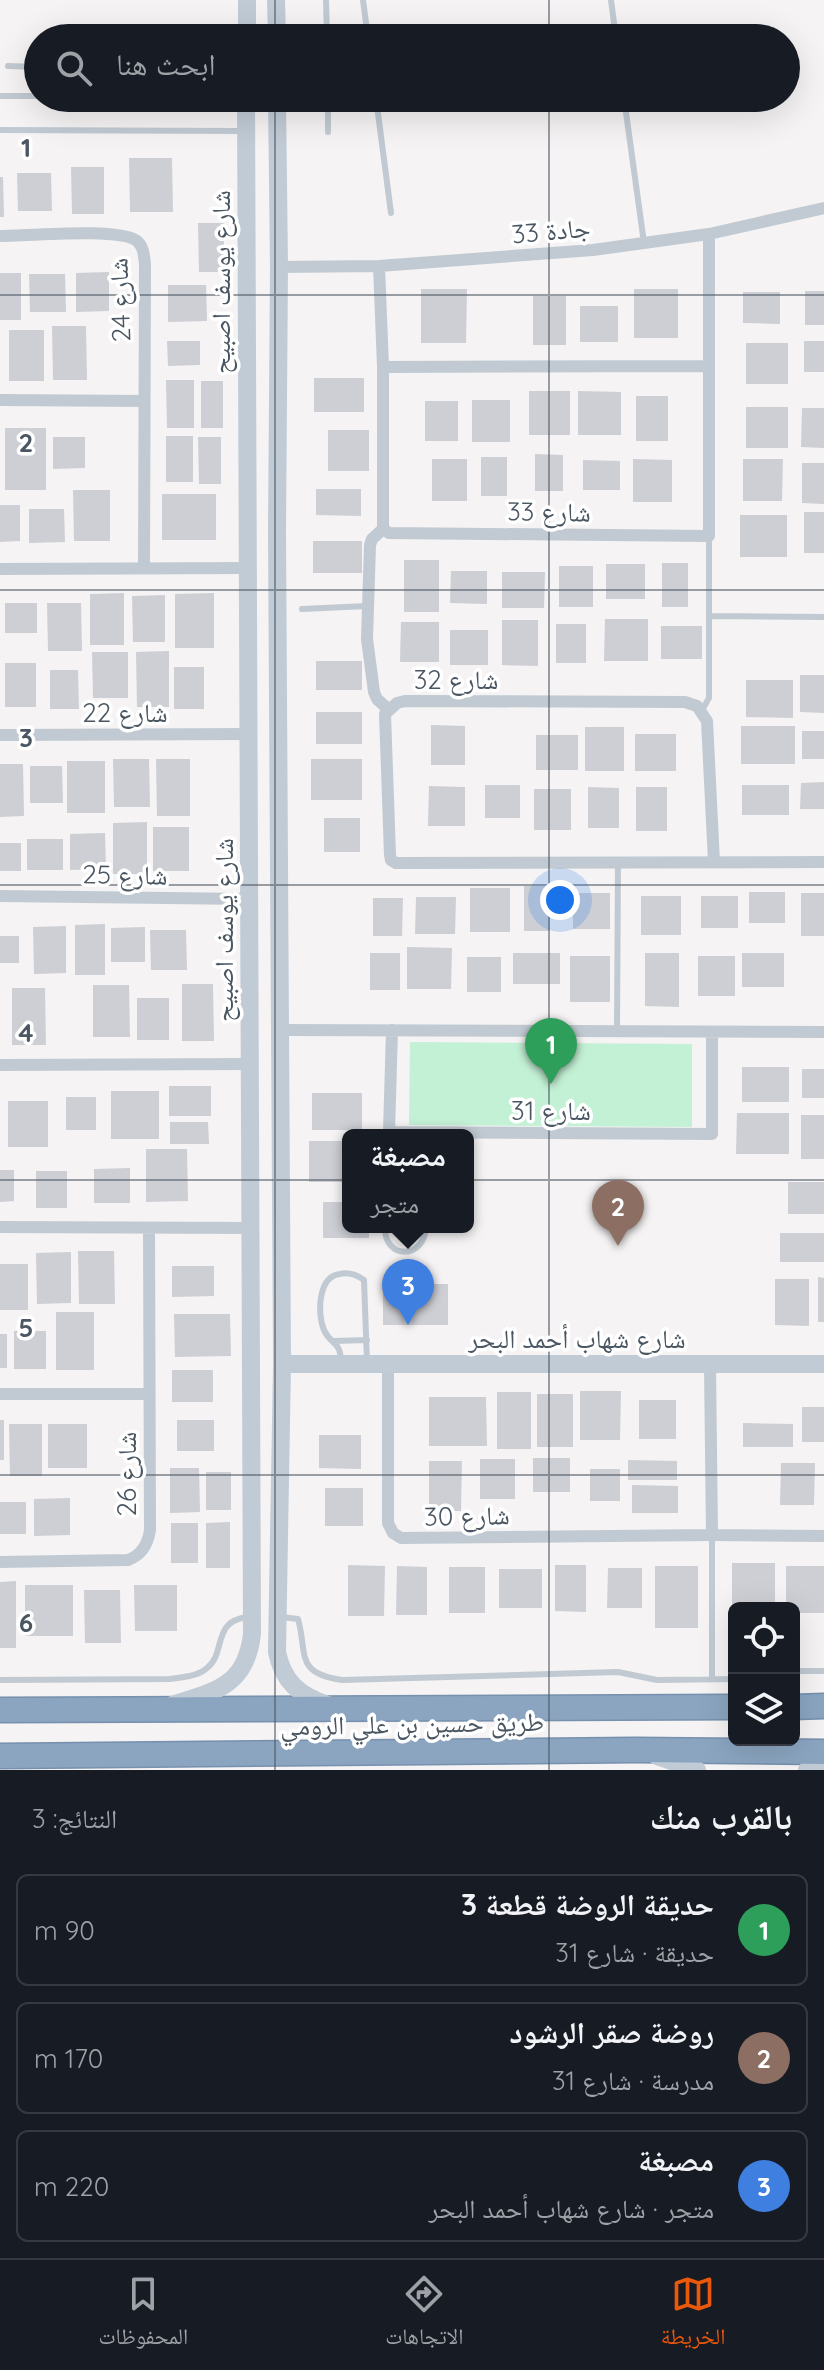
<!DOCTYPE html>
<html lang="ar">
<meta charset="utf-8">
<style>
:root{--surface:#171b24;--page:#20242c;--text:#f1f3f6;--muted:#9ea1a6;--line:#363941;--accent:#ea580c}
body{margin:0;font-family:Quicksand,"Noto Naskh Arabic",sans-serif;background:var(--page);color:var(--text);direction:rtl}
.controls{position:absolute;right:24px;bottom:24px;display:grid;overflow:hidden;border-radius:12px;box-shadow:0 8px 32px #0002}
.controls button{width:72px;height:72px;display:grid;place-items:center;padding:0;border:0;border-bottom:2px solid var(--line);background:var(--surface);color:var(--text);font:40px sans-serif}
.you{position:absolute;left:560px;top:900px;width:28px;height:28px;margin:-20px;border:6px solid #fff;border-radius:50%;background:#1a73e8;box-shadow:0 0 0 12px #1a73e833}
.badge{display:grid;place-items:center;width:52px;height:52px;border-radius:50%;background:var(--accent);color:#fff;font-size:26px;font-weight:700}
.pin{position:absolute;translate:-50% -66px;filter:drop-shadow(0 2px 4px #0008)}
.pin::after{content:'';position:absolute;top:42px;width:28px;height:24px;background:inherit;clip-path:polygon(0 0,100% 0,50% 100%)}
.popup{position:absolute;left:342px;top:1129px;width:132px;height:104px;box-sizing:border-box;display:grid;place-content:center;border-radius:12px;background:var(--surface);filter:drop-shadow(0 2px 6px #0005);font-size:26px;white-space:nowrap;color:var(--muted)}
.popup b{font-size:30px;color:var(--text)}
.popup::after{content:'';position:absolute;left:50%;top:100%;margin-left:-16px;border:16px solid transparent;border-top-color:var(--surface)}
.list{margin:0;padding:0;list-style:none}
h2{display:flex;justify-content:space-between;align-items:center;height:104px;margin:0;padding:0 32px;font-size:34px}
h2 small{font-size:26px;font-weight:400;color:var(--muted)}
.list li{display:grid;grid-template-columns:52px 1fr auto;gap:24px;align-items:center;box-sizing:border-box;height:112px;margin:0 16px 16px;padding:0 16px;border:2px solid var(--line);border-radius:12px}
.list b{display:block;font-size:30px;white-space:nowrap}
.list p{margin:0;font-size:26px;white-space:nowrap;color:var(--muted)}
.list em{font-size:26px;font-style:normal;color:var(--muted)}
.icon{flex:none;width:44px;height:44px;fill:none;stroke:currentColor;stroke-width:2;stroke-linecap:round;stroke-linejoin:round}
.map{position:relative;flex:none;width:824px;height:1770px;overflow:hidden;direction:ltr}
.search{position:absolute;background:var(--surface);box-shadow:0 8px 32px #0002;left:24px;right:24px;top:24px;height:88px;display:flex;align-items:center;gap:20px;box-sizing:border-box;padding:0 28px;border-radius:44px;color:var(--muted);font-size:30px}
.sheet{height:488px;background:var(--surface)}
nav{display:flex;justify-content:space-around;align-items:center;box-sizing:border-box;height:112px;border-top:2px solid var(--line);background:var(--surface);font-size:22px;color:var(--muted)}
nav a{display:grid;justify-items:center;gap:4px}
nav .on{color:var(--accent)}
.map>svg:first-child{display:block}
.green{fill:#c3f1d5}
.building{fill:#cdcfd5}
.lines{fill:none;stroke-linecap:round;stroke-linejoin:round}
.highway-casing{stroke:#7690ad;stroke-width:27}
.lane{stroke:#c1cad2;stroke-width:6}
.street{stroke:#c1cad2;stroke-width:12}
.secondary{stroke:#c1cbd6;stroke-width:18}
.highway{stroke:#8ba5c1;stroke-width:24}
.grid{fill:none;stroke:#4a5661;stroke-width:2;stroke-opacity:0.55}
.labels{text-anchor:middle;stroke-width:7;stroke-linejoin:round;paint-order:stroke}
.street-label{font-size:26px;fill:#4a5661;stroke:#fff}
.grid-label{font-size:26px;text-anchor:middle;font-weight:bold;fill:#4a5661;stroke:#fff;stroke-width:7;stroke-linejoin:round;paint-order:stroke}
</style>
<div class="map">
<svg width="824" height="1770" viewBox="0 0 824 1770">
<rect width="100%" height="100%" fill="#f5f3f3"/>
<!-- green -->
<path class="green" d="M410,1042L692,1044V1127L409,1125Z"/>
<!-- building -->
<path class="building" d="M129,158H172L173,212H130Z
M71,167H104V214H72Z
M17,173H51L52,211H18Z
M0,177H3L4,217H0Z
M198,223H224V272H199Z
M109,272V311L76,312V273Z
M0,273H21V320H0Z
M29,274H65L66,312H30Z
M168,285H206L207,321L168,322Z
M421,289H467L466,343H421Z
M634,289H678V338H634Z
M805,291H824V325H805Z
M743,292H780V324L743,323Z
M533,296H566V345H533Z
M580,306H618V342H580Z
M52,326H86L87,380H53Z
M9,330H44V381H9Z
M167,341H200V365L168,366Z
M804,341H824V372H804Z
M746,343H788V384H746Z
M314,378H364V412H314Z
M166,380H194V428H167Z
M201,381H223V428H201Z
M529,391H570V435H529Z
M578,391L621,392V435H578Z
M636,396H668V441H636Z
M472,400H510V442H472Z
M425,401H458V441H425Z
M746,407H788V448H746Z
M802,408H824V448L801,447Z
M5,428H46V490H5Z
M328,430H369V471H328Z
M166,436H193V482H166Z
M53,437H85V468L53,469Z
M198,437H221V484H199Z
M535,454L563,455V491H535Z
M481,457H507V496H481Z
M432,459H467V501H432Z
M633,459L672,460V502H633Z
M743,459H783L782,501H743Z
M583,460L620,461V490H583Z
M802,463H824V504L802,503Z
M316,489H361V516L316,515Z
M73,490H110V541H74Z
M162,494H216V540H162Z
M0,505H20V541L0,542Z
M29,509H64L65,542L29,543Z
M804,512H824V553H804Z
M740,515H787V557H740Z
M313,541H362V573H313Z
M404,560H439V612H404Z
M662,563H688V607H662Z
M606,564H645V599H606Z
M559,566H593V607H559Z
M451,571H487V604L450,603Z
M502,572H545L544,608H502Z
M124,593V645H90V594Z
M214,593V648H175V594Z
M165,595V642H133L132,596Z
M5,603H37V633H5Z
M47,603H81L82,651H48Z
M605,619H648V661H604Z
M502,620H538V666L502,665Z
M401,622H439V662H400Z
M556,624H586V663H556Z
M661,626H702V659H661Z
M450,630H488V665H450Z
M169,651V707H137L136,652Z
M92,652H128V698H93Z
M316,661H362V690H316Z
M5,663H36V707H5Z
M174,667H204V709H174Z
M50,670H78L79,709H50Z
M800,675H824V713L800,712Z
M746,680H793V718L746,717Z
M316,712H362V744H316Z
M431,725L465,726V765H431Z
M741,726H795V764H741Z
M585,727H624V771H585Z
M802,731H824V759H802Z
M635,734H676V771H635Z
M536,735H578V770H536Z
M113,759H149L150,807H114Z
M156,759H190V816H157Z
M311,759H362V800H311Z
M67,761H105V813H67Z
M0,764H23L24,816L0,817Z
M30,766H62L63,803H30Z
M824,782V809H800L801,783Z
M485,785H520V818H485Z
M742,785H789V815H742Z
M429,786L465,787V826H428Z
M588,787L619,788V828H588Z
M636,787H667V831H636Z
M534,789H571V830H534Z
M324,818H360V852H324Z
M147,822V874H113V823Z
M153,827H189V871H153Z
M105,833L106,869L70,870V834Z
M27,839H63V870H27Z
M0,843H21V871H0Z
M524,886H550V931H524Z
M470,888H510V932H470Z
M749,892H785V923H749Z
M573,893H610V929H573Z
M801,893H824V936H801Z
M641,896H681V935H641Z
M701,896H738V928H701Z
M416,897H456L455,934H415Z
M373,898H403L402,936H373Z
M105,924V975H75V925Z
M66,926V973L34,974L33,927Z
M145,927V962H111V928Z
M150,930H186L187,970H151Z
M0,936H19V963H0Z
M407,947L452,948L451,989H407Z
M370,953H400V990H370Z
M513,953H560V984H513Z
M645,953H679V1007L645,1006Z
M742,953H784V987H742Z
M570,956H610V1002H570Z
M698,956H735V996H698Z
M467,957H501V992H467Z
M182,984H213L214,1041H182Z
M93,985H129L130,1037H93Z
M12,988H45L46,1045H12Z
M137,998H169V1040H137Z
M742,1067H789V1102H742Z
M802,1069H824V1098H802Z
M169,1086H211V1116H169Z
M111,1091H159V1139H111Z
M312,1093H362V1130H312Z
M66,1097H96V1130H66Z
M8,1101H48V1147H8Z
M737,1113H789V1154H736Z
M801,1115H824V1159H801Z
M170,1122H208L209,1144H170Z
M309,1141H348V1182H309Z
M146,1149H187L188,1201L146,1202Z
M130,1168V1203H94V1169Z
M0,1170H14V1201L0,1202Z
M36,1171H67V1208H36Z
M788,1182H824V1214H788Z
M323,1202H348V1227H369V1238H323Z
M780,1233H824V1262H780Z
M78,1251H114L115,1304H79Z
M71,1252V1303L37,1304L36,1253Z
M0,1264H28V1310H0Z
M172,1266H214V1296L172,1297Z
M818,1277L824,1278V1322H818Z
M775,1279H809V1326L775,1325Z
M383,1284H448V1325H383Z
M56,1312H94V1370H56Z
M174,1314H230L231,1356L175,1357Z
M14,1331H46V1369H14Z
M0,1334H7V1368H0Z
M172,1370H213V1402H172Z
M580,1391H621L620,1440H580Z
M497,1392H531V1449H497Z
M537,1394H573V1447H537Z
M429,1397H486L487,1446H429Z
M639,1400H676V1439H639Z
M802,1407H824V1442H802Z
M0,1420H4V1460H0Z
M177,1420H214V1451H177Z
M743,1423L793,1424V1447H743Z
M9,1424H42V1476H10Z
M48,1424H87V1468H48Z
M319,1435H361V1469L319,1468Z
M533,1458H570V1492H533Z
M480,1459H515V1499H480Z
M628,1460L677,1461V1480H628Z
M429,1461H462L461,1511H429Z
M781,1463H815L814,1505H780Z
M170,1468H199L200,1512L170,1513Z
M590,1469H620V1501H590Z
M206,1472H231V1510H206Z
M632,1485L678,1486V1513H632Z
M325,1488H363V1526H325Z
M70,1498V1535L34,1536V1499Z
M0,1502H26V1534H0Z
M230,1522V1568H206V1523Z
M171,1523H198V1563H171Z
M732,1563H775V1608H732Z
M348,1565L385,1566L384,1616H348Z
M555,1565H586V1612L555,1611Z
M397,1566L427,1567V1615H396Z
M655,1566H698V1628H655Z
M786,1566H824V1613H794V1608H786Z
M449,1567H485V1613H449Z
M608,1568H642V1608H607Z
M499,1569H542V1608H499Z
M16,1581V1648H0V1582Z
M25,1585H73V1636H25Z
M134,1585H177V1631H135Z
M84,1590H120L121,1643H85Z"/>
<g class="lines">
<!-- highway casing -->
<g class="highway-casing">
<path id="highway" d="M794,1707L824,1706
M0,1710L734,1707
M0,1756L635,1750L824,1752"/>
</g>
<!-- lane -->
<path class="lane" d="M326,0L327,38
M363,0L368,38
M611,0L616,38
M8,66L38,67
M0,96H38
M328,98V132
M376,98L391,213
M624,98L644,243
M0,130L244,131
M302,609L367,606
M709,616L824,617
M702,710L709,698V536
M617,1030L618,862
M385,1227C384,1260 424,1260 426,1227
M334,1341L367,1340
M341,1363C341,1340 331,1346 324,1330C317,1314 318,1276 340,1274C348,1272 357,1275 364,1280L367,1362
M712,1535V1680
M281,1617L298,1619C308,1654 294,1673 342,1680L618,1672L657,1680L734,1679
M794,1671H824
M0,1680L170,1679C182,1677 197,1677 207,1668C227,1652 211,1621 248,1617"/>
<!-- street -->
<path class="street" d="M0,236C25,236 121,227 137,241C144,247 144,256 145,265L144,568
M379,266L383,367V529
M279,267L379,266L593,250L709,234L824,208
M383,367L709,366
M0,400L144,401
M383,529L389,533L709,536V234
M383,529L372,539L370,545L367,639L374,692L377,699L389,710
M0,569L249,568
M0,735L249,734
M714,862L707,721L697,706L685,702L405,701L397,703L385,714L390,855L391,860L396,863L824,862
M0,896L250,899
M280,1030L824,1032
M392,1030L389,1132L712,1134V1032
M0,1065L250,1064
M0,1227L252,1228
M710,1365L712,1535
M388,1366V1523L393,1533L401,1538L712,1535L824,1536
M0,1394H149
M0,1562L128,1560C142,1555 148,1544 150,1530L149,1228"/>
<!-- secondary -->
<path class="secondary" d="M276,0L277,38
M247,38V0
M277,98L279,267L277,532L282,1364L277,1652C283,1682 300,1696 328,1705
M282,1364H824
M172,1705C216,1691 246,1686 252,1634L246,98
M657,1756L697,1770
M807,1770L824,1763"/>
<!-- highway -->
<use href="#highway" class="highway"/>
</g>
<!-- grid -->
<path class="grid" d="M275,0V38M549,0V38M275,98V1770M549,98V1770M0,295H824M0,590H824M0,885H824M0,1180H824M0,1475H824"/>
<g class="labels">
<!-- street labels -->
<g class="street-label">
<text transform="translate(551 231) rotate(-5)" y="9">جادة 33</text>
<text transform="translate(221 282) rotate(-90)" y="9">شارع يوسف اصبيح</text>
<text transform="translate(120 300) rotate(-92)" y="9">شارع 24</text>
<text transform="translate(549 512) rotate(1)" y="9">شارع 33</text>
<text x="456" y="689">شارع 32</text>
<text x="125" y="722">شارع 22</text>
<text transform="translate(125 875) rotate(1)" y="9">شارع 25</text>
<text transform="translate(224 930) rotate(-90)" y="9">شارع يوسف اصبيح</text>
<text x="551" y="1120">شارع 31</text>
<text x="577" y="1348">شارع شهاب أحمد البحر</text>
<text transform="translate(127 1474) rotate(-90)" y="9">شارع 26</text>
<text transform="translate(467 1516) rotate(-1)" y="9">شارع 30</text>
<text transform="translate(412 1724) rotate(-1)" y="9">طريق حسين بن علي الرومي</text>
</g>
</g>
<g class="grid-label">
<text x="26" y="157">1</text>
<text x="26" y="452">2</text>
<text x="26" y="747">3</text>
<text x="26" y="1042">4</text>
<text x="26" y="1337">5</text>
<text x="26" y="1632">6</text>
</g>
</svg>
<div class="controls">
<button><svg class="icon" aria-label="locate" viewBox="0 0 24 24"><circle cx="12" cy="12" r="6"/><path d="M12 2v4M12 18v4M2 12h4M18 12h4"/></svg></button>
<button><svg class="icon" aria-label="layers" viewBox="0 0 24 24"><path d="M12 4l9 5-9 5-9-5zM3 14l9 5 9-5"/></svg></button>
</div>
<div class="you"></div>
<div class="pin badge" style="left:551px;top:1084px;background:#2e9e5b">1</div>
<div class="pin badge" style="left:618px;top:1246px;background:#8d6e63">2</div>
<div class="pin badge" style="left:408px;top:1325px;background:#3f7fe0">3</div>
<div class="popup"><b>مصبغة</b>متجر</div>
<div class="search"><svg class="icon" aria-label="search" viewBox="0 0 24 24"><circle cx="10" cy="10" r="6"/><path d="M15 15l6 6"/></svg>ابحث هنا</div>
</div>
<section class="sheet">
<h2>بالقرب منك<small>النتائج: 3</small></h2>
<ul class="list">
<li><span class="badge" style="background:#2e9e5b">1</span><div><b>حديقة الروضة قطعة 3</b><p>حديقة · شارع 31</p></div><em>90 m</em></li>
<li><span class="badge" style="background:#8d6e63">2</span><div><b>روضة صقر الرشود</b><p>مدرسة · شارع 31</p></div><em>170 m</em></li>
<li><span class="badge" style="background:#3f7fe0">3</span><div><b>مصبغة</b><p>متجر · شارع شهاب أحمد البحر</p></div><em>220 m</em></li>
</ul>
</section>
<nav>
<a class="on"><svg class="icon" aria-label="map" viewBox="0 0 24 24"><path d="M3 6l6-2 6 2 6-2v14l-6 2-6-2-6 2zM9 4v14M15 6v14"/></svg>الخريطة</a>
<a><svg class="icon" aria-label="directions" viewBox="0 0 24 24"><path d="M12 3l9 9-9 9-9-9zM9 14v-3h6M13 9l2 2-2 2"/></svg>الاتجاهات</a>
<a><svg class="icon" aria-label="saved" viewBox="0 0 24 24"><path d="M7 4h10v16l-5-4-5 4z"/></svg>المحفوظات</a>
</nav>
